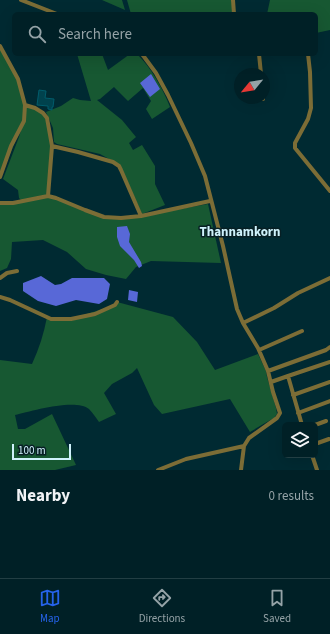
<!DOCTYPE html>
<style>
:root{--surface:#002026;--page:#0e2d32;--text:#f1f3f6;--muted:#95a3a7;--line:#223e43;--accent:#2563eb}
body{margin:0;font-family:"Source Sans 3",sans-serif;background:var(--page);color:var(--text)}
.controls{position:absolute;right:12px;bottom:12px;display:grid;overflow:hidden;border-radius:6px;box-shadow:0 4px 16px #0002}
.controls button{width:36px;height:36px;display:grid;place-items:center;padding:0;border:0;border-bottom:1px solid var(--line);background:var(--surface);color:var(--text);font:20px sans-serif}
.compass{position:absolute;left:234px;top:68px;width:36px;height:36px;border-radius:50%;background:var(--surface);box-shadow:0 4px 16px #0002;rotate:240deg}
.scale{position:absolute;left:12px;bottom:10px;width:59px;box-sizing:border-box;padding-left:4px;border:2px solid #cff2fb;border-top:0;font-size:11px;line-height:14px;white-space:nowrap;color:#cff2fb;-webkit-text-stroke:3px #071f24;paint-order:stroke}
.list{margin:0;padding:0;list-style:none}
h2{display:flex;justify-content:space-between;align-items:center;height:52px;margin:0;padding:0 16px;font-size:17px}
h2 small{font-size:13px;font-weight:400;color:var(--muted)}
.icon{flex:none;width:22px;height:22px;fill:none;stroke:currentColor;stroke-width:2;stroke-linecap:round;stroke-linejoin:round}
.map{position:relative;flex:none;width:330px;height:470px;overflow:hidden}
.search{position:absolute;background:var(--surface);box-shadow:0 4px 16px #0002;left:12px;right:12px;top:12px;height:44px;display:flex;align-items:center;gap:10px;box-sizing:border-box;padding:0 14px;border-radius:6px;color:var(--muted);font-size:15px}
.sheet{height:108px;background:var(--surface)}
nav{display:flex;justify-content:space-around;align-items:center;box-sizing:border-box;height:56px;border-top:1px solid var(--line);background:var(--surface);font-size:11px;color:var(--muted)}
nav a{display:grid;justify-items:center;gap:2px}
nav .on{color:var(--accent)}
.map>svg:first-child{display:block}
.green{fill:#175832}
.water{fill:#5868d7}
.building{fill:#00424d;stroke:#005c6b}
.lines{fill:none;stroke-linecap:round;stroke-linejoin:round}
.minor{stroke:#7c6d36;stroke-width:4}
.labels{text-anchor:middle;stroke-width:3;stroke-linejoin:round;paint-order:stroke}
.neighbourhood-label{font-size:13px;font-weight:bold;fill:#cff2fb;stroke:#071f24}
</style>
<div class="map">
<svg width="330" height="470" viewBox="0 0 330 470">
<rect width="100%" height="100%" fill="#002a32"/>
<!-- green -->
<path class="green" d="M102,0H122L125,10Z
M127,0H233L234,14H131Z
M270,0H330V30L316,33V14H267Z
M0,46L18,79L25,105L35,108L45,116L52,146L49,196L105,217L141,216L208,204L221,263L151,261L136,267L126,279L106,275L86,269L67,252L43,240L12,242L11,259L7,268L0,271V203L22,201L19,198L18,190L3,179L19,137L23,124L0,177Z
M77,54H102L108,70L130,54H137C152,69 162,87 170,107L152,119L146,109L151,101L143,88L128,101L114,87L100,99L97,100L122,120L136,137L129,143L133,150L142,145L155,166V184L165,205L142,214L120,165L100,154L57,144L54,142L53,128L46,112L61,106L73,98L80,100L91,101Z
M117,302L173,317L197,342L215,370L258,354L266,371L267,377L276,408L277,414L274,418L265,423L250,432L230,399L162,414L154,405L137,368L132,373L112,384L104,393L116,414L99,422C96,418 93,413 89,409C76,398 31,411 15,415L18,429H25L52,414L76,465L55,470H0V360L32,364C39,349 44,333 47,317L71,319L115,305Z"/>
<!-- water -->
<path class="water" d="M151,74L160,89L150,97L140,83Z
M127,226L130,234L129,242L141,262L142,266L139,268L134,260L120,246L117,237V227Z
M41,276L55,285L61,284L72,278H104L110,284L107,299L99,304L76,300L56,306L38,301L23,291V283Z
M129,290L138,292L137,302L128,300Z"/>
<!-- building -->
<path class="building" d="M39,90L46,91L45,98L54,99L53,107H52V110L48,109V106L37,105Z"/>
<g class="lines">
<!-- minor -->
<path class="minor" d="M21,0L57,14
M233,0L234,14
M0,46L18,79L25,105L24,121L11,146L0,177
M142,54L156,73L168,95L191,143L205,176L223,246L237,309L243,323L258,348L268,371L273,392L280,413L277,418L249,438L244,446L241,470
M259,54L261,74
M308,54L310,72L311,108L308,119L295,143V148L330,191
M263,98V99
M25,105L35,108L43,113L47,118L52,146L48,196
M52,146L78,152L113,162L119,166L121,170L141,216
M0,203H13L48,196L56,198L85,210L104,217L121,218L141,216L210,201
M0,278L7,273L17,271
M0,297L10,300L51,319H71L95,314L115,305L117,302
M243,323L274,308L298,293L330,278
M259,350L302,331
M268,371L326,350L330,347
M288,376L330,362
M271,382L288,376L302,425
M293,395L330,382
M298,413L330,401
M315,425L326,421
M315,444L329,439
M312,455L317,470
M158,470L186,459L244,446"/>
</g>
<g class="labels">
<!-- neighbourhood labels -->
<g class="neighbourhood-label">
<text x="240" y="236">Thannamkorn</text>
</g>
</g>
</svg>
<div class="controls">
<button><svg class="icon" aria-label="layers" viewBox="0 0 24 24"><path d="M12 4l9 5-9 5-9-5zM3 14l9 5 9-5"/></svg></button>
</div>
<svg class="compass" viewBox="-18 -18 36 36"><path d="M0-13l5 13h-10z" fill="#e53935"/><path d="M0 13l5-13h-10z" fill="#95a3a7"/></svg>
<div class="scale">100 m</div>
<div class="search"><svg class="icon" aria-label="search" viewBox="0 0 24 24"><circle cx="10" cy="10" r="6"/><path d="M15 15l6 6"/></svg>Search here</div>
</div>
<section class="sheet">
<h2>Nearby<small>0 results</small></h2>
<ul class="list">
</ul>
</section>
<nav>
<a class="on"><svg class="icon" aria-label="map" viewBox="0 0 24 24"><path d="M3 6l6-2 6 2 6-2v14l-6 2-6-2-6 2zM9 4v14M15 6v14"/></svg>Map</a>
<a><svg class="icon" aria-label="directions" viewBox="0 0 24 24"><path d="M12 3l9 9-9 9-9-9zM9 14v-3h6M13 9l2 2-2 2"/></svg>Directions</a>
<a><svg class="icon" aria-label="saved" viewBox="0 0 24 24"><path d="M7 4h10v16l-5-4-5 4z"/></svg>Saved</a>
</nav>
